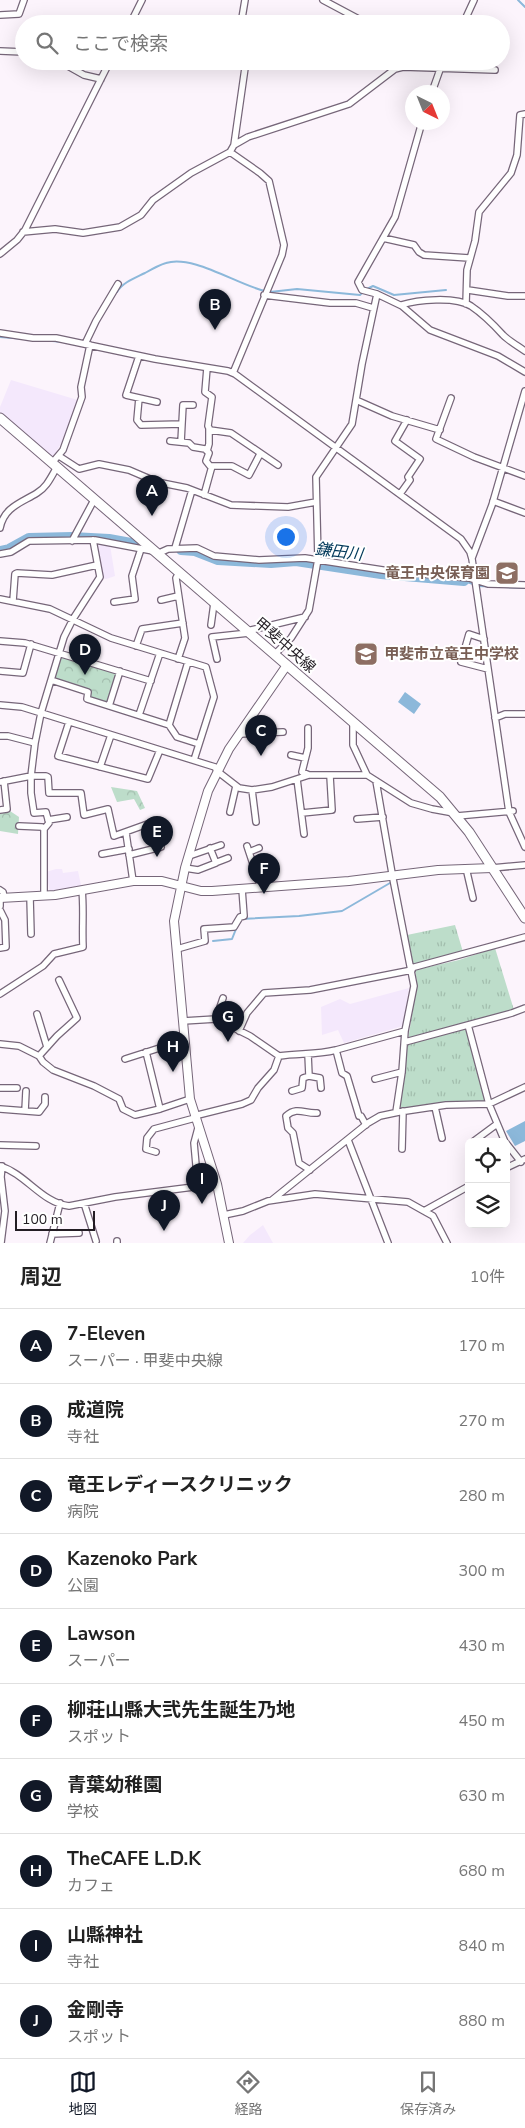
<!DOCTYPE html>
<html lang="ja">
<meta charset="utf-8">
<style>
:root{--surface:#fff;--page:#f6f6f6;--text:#222;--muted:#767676;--line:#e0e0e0;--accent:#111827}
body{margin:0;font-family:"Nunito Sans","Noto Sans JP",sans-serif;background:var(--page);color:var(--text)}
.controls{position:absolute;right:15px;bottom:15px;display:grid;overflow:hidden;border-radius:8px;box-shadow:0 5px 20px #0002}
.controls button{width:45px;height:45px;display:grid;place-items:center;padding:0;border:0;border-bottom:1px solid var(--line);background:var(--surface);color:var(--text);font:25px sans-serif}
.compass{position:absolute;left:405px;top:85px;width:45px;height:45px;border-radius:50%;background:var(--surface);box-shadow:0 5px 20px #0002;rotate:137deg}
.scale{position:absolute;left:15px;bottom:12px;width:80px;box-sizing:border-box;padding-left:5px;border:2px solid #231d24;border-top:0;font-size:14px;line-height:18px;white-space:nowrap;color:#231d24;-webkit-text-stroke:4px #fff;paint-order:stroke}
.you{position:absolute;left:285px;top:536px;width:18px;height:18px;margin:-12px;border:4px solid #fff;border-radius:50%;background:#1a73e8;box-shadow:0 0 0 8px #1a73e833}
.badge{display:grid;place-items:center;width:32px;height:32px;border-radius:50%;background:var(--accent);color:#fff;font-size:16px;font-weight:700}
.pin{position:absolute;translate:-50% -41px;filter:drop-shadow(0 1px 2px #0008)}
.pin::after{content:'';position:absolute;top:26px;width:18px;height:15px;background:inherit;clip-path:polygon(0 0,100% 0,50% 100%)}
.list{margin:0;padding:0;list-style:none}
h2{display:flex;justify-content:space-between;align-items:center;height:65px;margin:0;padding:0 20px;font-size:21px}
h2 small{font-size:16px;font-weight:400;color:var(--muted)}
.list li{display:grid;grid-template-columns:32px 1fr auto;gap:15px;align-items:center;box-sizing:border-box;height:75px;padding:0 20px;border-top:1px solid var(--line)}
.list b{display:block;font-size:19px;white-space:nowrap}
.list p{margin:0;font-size:16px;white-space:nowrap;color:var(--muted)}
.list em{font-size:16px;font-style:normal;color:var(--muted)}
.icon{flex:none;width:28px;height:28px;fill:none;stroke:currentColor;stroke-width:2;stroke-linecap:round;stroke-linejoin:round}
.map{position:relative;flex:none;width:525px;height:1243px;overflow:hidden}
.search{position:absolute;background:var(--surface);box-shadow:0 5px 20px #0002;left:15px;right:15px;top:15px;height:55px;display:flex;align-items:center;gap:12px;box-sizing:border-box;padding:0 18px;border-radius:28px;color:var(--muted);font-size:19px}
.sheet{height:815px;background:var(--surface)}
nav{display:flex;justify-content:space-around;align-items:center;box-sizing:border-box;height:70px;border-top:1px solid var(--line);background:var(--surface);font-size:14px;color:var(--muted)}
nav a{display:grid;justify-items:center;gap:2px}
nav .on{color:var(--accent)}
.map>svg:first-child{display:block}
.industrial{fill:#f4e8fc}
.grass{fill:url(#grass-tufts)}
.park{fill:url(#park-crowns)}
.water{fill:#8cb8da}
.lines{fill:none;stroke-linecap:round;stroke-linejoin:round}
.stream{stroke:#8cb8da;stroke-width:2}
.river{stroke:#8cb8da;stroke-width:10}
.minor-casing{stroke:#766679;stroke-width:8}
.tertiary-casing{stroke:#766679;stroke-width:10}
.primary-casing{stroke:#766679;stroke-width:11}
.minor{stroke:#fff;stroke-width:5.5}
.tertiary{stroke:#fff;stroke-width:8}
.primary{stroke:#fff;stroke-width:9}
.labels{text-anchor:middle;stroke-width:4;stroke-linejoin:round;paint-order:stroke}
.education-label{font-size:15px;font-weight:bold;fill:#785e54;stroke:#fff;text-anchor:end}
.street-label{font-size:15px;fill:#231d24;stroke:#fff}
.water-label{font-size:16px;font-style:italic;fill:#003859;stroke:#fff}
</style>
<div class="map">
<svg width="525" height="1243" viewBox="0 0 525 1243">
<defs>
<pattern id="grass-tufts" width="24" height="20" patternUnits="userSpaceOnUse" patternTransform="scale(1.25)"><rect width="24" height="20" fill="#bdddca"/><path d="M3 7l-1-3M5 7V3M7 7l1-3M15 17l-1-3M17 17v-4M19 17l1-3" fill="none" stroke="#a2bdad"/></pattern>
<pattern id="park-crowns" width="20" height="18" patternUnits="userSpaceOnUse" patternTransform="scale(1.25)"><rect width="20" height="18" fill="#bdddca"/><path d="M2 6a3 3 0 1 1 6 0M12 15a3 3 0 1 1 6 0" fill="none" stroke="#a2bdad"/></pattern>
</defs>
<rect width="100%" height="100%" fill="#fcf4fc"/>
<!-- industrial -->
<path class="industrial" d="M11,380L81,401L66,435L52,459L0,416V407Z
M93,540L110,545L115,576L106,579L100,577Z
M56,869H62L63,873L78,871L82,890L50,893L46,872Z
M409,988L403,1026L344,1043L338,1030L322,1035L321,1007L340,999L350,1004Z
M263,1225L273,1243H243L250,1235Z"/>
<!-- grass -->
<path class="grass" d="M455,925L463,952L413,965L407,935Z
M495,948L514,1010L408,1040L417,983L415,970L459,960Z
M468,1026L488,1103L397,1111L408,1042Z"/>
<!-- park -->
<path class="park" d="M60,654L117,671L109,704L89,697V691L52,679Z
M111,787L137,791L145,808L140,810L134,799L117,802Z
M7,809L19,817L18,834L0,831V811Z"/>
<!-- water -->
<path class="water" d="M405,692L421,704L414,714L398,702Z
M525,1121V1141L515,1146L506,1131Z"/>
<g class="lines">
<!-- stream -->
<path class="stream" d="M518,0L525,7
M367,289L373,286L394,295L446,290
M117,292C123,282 135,278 145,273C152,269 159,265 166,263C192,254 238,285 265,291
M270,292L297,289L360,295L363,292
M0,337L65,342
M464,581L473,584
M478,586L525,588
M242,919L299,916L342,911L390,883
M213,941L232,939L236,929"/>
<!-- river -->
<path class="river" d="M181,550L195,551L218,560L271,563L296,561L381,574L464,581
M1,551L9,549L29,538L72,537L109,539L142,545"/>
<!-- minor casing -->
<g class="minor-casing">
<path id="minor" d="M323,0L368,24
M0,15L19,14L24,0
M130,24L142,0
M241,24L245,0
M463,24L474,0
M0,51L24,52
M59,61L84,75L101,79
M432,92L443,61
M234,145L248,137L349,104L395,69L403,67L495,70
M230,152L260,173L269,181L284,245L282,255L233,373
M23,232L55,229L83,233L120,227L141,215L153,200L191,173L230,152L234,145L246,61
M383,238L414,245L419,252L424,255L469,258
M0,254L17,240L25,230L110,61
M468,290L508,296H525
M377,294L362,290L358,282L395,217L422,122
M264,295L330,303H356L373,308
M466,304L467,270L475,241L479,212L511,173L517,155L520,115L525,114
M401,305C417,300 455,296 471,306C483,314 493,324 503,335C509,341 518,346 525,351
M0,333L33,338H56L155,359L228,371L235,374L461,539L470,552L472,559L509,812L525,847
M85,344L96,321L118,284
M139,356L126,395L157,402
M207,368L205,392L212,397L208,426L210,430L231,433L278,465
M139,398L137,420L141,425L182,424
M451,398L436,439L474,457L525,476
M356,400L392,416L440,430
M170,441L189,443L193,447L205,449L209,453L206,461L210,466H232L249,475L260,454
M181,442L183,405H193
M207,451L209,444V428
M59,456L79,469L99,464L129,470L157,482L187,488L231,505L288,507L316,502
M52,463L63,450L82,397L81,387L90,345
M400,494L410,480L408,477L420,459L395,441L407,420
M204,495L212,466
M493,501L525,513
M0,528C4,507 21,503 37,493C47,487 51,477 57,467
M72,541L94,500
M175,548L192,490
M0,554L11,552L29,541L95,540L153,551
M157,554L168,549L197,548L214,556L259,560L305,558L389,571L469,578L488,584L525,585
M472,558L492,505L525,391
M0,599L50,609L111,638L206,667L214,697L194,760
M161,600L178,596
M13,601L15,574L17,573L52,575L97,565
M114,602L135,599L132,576L141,549
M211,625L214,603
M247,631L305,617
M484,639L469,634L461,662L488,669
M0,641L25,643L151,681
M136,646L142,629L183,623
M275,654L291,638L309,610L318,559L316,477L352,424L362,364L377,294L402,306L430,330L498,356L525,372
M178,659L185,638L176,578L179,573
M217,659L212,637L249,633
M0,671L23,673L31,644
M51,680L88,692L87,699L169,725L177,737L199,744
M0,705L22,707L215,767L217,771L239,788L252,790L272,787L309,775H367L411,803L432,809L454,813
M109,706L120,671
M139,715L160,653
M495,718L505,714H525
M69,722L58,756L148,779L160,750
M353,722V745L367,775
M169,725L188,662
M308,728V748L302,772L309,775
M240,734L283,732
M0,736H8L35,743
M291,755L305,758
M100,767L111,735
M297,779L304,834
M376,781L393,879L414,986L405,1031L402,1072L396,1112
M0,782L31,776H46L48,777L49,793H81L84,815L108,809L114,836L153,822L161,847L129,855
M252,790L256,822
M0,810L7,809L4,781
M230,812L236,786
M302,813L332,810L330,776
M457,816L513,811
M357,819L383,817
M48,820L67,817
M19,826L42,827L44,829
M126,833L133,881
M247,846L261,888
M249,852L259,848
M102,854L129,849
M189,856L221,845
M215,863L228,858
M185,868L198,870L216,863L210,848
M466,868L473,898
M492,868L525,865
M0,890L3,892L4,898
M44,896V829L49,823L46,812L34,813L31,793V776L35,743L41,713L64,637L73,619L100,577L93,540
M30,897L31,934
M0,906V898
M0,910L5,920L6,947L0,948
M177,949L205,941L204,929L234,927L240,917L244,916L242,889
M411,968L525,937
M0,994L43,966L54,954L83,947C82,928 84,909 82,890
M37,1014L47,1047
M216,1019L223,998
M183,1021L216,1019L250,1036L279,1056C299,1053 316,1055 336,1050L342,1073L347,1076L359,1116H361L366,1125
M468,1025L489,1104L505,1142
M239,1031L247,1013L264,993L310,990L412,970
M405,1042L512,1013L525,1008
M0,1044L19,1046L39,1056L43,1062L53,1070L94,1086L119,1099L123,1109L135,1115L160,1109L190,1099
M336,1050L405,1031
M146,1052L160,1109
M308,1054L309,1076L320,1078L321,1088
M39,1056L57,1036L77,1018L59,980
M125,1059L172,1044
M375,1079L402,1072
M0,1088H17
M292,1091L302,1088L303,1078L309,1076
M435,1107L442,1138
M0,1109L39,1112L45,1104V1097
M25,1111L26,1091
M194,1116L242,1104L251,1100L258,1088L274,1070L279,1056
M198,1128L194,1143L198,1187
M348,1140L388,1243
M474,1141L497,1124
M506,1143L521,1162
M0,1145L36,1146
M402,1149L403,1111
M156,1152L146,1149L147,1138L154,1129L195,1118
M0,1166C26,1174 42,1203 69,1206L115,1197L217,1184
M506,1168L525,1159
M310,1170L299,1163L293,1133L288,1128L286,1116C297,1106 305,1114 317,1113
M272,1200L368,1123L380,1116L399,1112L446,1105L489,1104L525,1087
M84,1203L96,1241
M224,1215L243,1211L268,1201L315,1194L408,1202L424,1211
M52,1234L79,1233
M117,1241V1243
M1,1243L5,1211L1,1177L2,1166
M50,1243L60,1203
M447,1243L433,1216L424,1211L469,1186"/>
</g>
<!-- tertiary casing -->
<g class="tertiary-casing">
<path id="tertiary" d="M0,898L55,895L133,881H162L201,891H212L349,881L438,870L492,868
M229,1243L217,1184L190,1099L174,921L185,868L208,791L229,749L287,665"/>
</g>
<!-- primary casing -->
<g class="primary-casing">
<path id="primary" d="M0,418L440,797L469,832L525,918"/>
</g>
<!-- minor -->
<use href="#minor" class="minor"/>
<!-- tertiary -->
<use href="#tertiary" class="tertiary"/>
<!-- primary -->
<use href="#primary" class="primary"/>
</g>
<!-- icons -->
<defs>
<g id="school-square" transform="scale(1.25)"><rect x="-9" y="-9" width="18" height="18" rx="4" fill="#8d6e63" stroke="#fff"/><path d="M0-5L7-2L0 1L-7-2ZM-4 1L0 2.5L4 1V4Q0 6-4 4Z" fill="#fff"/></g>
</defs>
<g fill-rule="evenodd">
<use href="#school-square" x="507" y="573"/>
<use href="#school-square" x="366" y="654"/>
</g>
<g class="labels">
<!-- education labels -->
<g class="education-label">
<text x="490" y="578">竜王中央保育園</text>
<text x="384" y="659" text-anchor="start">甲斐市立竜王中学校</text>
</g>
<!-- street labels -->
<g class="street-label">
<text transform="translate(285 645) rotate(41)" y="5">甲斐中央線</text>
</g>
<!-- water labels -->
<g class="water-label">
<text transform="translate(339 551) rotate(7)" y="6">鎌田川</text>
</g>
</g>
</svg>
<div class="controls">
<button><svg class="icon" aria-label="locate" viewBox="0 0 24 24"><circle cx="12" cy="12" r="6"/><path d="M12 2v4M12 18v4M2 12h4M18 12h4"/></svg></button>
<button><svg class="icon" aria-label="layers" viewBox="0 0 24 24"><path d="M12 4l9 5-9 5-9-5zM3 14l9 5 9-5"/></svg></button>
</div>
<svg class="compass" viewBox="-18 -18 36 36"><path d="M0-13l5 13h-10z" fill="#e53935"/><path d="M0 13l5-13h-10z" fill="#767676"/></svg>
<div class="scale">100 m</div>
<div class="you"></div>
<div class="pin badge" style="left:152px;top:516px">A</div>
<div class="pin badge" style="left:215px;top:330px">B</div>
<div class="pin badge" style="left:261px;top:756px">C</div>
<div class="pin badge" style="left:85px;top:675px">D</div>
<div class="pin badge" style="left:157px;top:857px">E</div>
<div class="pin badge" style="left:264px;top:894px">F</div>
<div class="pin badge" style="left:228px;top:1042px">G</div>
<div class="pin badge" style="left:173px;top:1072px">H</div>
<div class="pin badge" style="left:202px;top:1204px">I</div>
<div class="pin badge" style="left:164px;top:1231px">J</div>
<div class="search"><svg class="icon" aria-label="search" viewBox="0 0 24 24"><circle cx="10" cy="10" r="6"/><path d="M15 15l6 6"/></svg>ここで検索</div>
</div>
<section class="sheet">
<h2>周辺<small>10件</small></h2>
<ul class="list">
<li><span class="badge">A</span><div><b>7-Eleven</b><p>スーパー · 甲斐中央線</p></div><em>170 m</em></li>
<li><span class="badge">B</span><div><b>成道院</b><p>寺社</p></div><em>270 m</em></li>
<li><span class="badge">C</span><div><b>竜王レディースクリニック</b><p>病院</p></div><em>280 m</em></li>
<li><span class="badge">D</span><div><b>Kazenoko Park</b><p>公園</p></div><em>300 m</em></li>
<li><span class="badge">E</span><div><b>Lawson</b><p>スーパー</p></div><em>430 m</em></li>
<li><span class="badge">F</span><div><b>柳荘山縣大弐先生誕生乃地</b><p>スポット</p></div><em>450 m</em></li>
<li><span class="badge">G</span><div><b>青葉幼稚園</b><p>学校</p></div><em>630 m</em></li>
<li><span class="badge">H</span><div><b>TheCAFE L.D.K</b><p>カフェ</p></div><em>680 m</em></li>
<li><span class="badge">I</span><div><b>山縣神社</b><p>寺社</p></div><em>840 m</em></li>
<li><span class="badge">J</span><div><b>金剛寺</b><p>スポット</p></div><em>880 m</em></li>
</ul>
</section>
<nav>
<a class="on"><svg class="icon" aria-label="map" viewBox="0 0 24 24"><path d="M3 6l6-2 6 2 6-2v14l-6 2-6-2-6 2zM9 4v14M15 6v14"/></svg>地図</a>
<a><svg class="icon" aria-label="directions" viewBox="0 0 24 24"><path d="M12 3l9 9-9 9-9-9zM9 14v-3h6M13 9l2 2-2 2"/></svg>経路</a>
<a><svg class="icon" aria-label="saved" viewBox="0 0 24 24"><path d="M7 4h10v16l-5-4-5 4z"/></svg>保存済み</a>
</nav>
